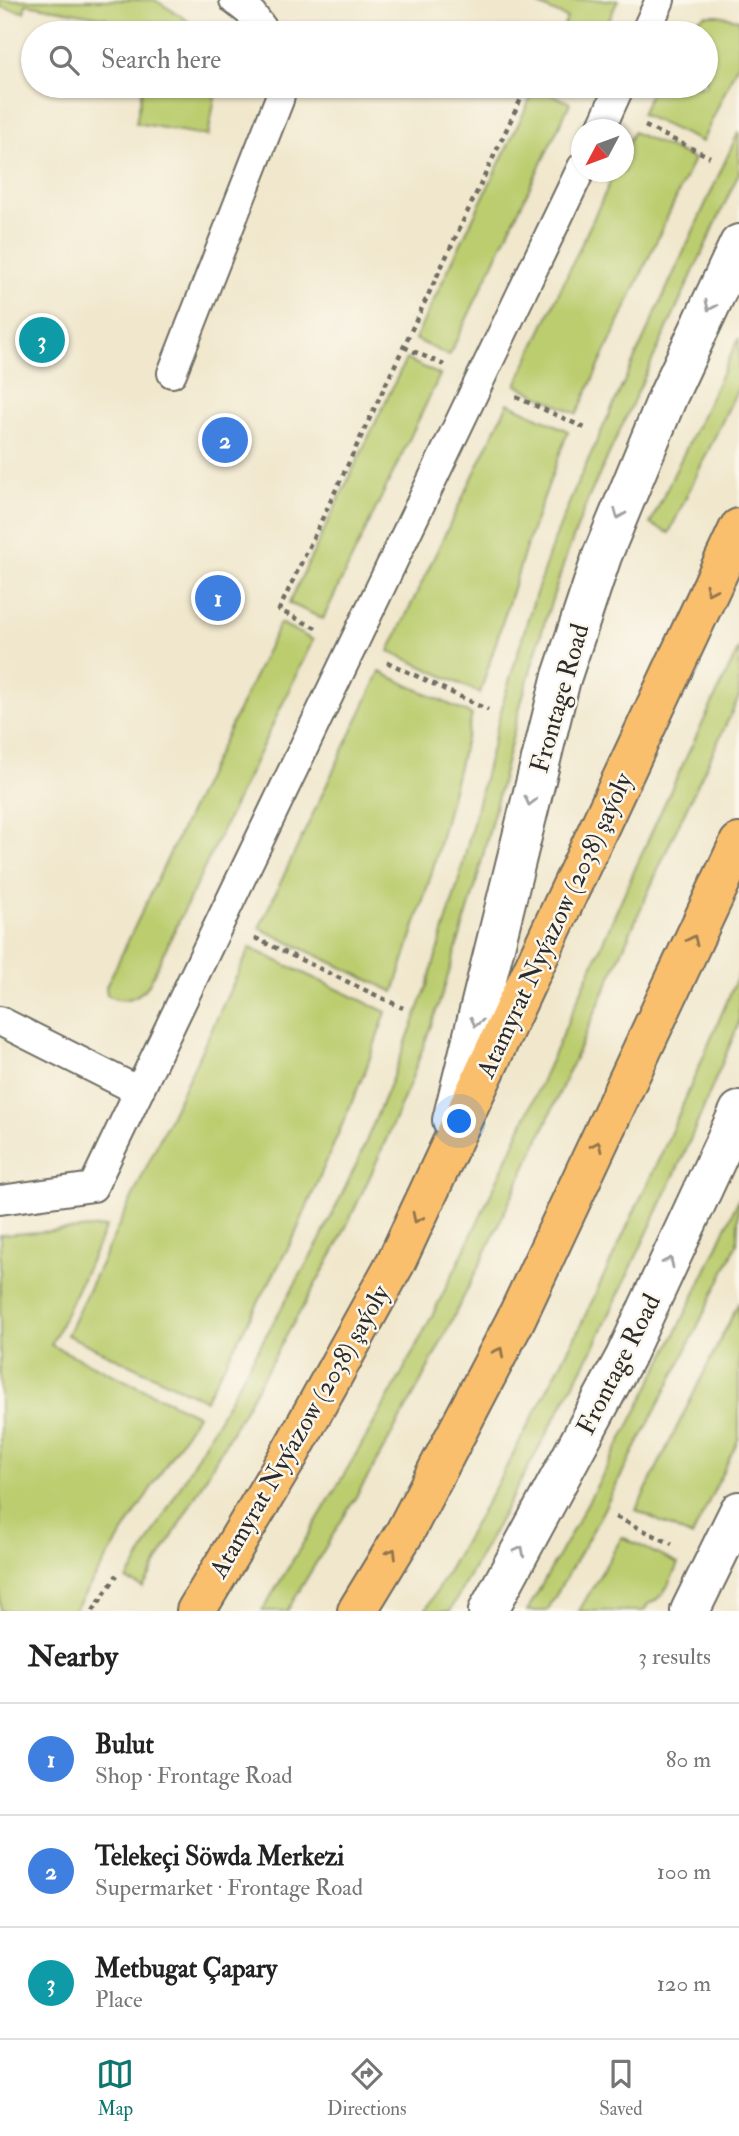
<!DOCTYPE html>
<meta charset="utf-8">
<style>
:root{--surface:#fff;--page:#f2f2f2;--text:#222;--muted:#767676;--line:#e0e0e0;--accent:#0f766e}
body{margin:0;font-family:"IM FELL Double Pica",serif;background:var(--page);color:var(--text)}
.compass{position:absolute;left:571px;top:119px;width:63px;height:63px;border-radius:50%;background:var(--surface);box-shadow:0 2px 5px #0004;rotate:229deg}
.you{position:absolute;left:460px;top:1122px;width:24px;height:24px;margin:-18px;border:5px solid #fff;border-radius:50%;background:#1a73e8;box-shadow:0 0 0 10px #1a73e833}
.badge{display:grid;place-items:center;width:46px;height:46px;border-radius:50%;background:var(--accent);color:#fff;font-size:23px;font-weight:700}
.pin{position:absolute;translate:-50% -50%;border:4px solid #fff;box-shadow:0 2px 7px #0006}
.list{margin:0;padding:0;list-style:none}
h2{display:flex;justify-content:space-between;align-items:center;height:91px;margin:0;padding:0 28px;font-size:30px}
h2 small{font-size:23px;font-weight:400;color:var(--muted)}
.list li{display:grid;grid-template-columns:46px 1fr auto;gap:21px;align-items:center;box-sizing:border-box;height:112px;padding:0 28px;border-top:2px solid var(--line)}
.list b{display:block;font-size:26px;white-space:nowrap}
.list p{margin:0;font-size:23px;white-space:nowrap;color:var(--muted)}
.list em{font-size:23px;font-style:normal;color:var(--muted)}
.icon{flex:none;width:38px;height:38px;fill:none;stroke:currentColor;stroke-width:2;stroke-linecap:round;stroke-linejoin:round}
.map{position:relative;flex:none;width:739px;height:1611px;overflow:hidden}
.search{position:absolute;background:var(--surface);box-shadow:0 2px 5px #0004;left:21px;right:21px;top:21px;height:77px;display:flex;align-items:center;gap:18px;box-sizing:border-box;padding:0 24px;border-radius:38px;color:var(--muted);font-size:26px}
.sheet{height:427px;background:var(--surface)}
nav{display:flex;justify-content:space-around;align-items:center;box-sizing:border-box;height:98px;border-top:2px solid var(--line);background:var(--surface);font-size:19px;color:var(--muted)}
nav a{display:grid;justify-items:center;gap:4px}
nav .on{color:var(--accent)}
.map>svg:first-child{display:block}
.green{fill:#bccd70;stroke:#747c4e;stroke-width:2}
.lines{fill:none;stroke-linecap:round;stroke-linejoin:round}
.service-casing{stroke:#706d63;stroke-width:32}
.minor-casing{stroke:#706d63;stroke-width:42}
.primary-casing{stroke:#706d63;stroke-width:42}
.path{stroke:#706d63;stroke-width:4.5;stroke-dasharray:5 5;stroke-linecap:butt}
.service{stroke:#fff;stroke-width:28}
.minor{stroke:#fff;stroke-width:38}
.primary{stroke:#f9bf6d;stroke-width:38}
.oneway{stroke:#a0a0a0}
.oneway2{stroke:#92754c}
.labels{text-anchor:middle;stroke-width:5;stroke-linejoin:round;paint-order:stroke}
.street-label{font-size:26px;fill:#2b2b2b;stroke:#fbf7ec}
</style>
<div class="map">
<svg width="739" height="1611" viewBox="0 0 739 1611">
<rect width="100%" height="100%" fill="#fbf7ec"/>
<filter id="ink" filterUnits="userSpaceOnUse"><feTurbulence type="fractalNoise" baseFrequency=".0143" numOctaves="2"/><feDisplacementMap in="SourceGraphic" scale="14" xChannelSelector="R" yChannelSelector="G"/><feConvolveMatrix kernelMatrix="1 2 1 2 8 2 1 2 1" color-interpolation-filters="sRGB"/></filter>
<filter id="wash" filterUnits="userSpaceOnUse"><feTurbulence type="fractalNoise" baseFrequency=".00686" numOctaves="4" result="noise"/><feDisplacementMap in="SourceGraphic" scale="28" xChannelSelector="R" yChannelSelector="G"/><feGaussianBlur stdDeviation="1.57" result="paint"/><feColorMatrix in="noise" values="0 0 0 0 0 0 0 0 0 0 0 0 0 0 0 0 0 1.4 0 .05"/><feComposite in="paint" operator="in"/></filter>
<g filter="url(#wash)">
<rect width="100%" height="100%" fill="#f0e7cc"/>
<!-- green -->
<path class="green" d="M0,0H155L187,20L200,33H144L105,26L106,18L26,4L24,12L0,7Z
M528,0H618L603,33H561L567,18Z
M706,15H719L739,20V61L702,142L641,114L654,86H706V33H680L692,22Z
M143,86H217L208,136L136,123Z
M536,87L570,103L449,356L415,339Z
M739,131V173L589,497L566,557L545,621L521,703L475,888L442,995L409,1086L373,1170L335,1250L143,1588L127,1580L319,1242L357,1163L392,1079L426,989L458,883L504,699L529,615L550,551L574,491Z
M633,132L694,159L577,414L516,385L615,172H624V152Z
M739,338V386L669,533L650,524Z
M406,359L440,375L323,619L289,603Z
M508,403L568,431L528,541L480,693L389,651Z
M280,623L313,640L148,986C137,999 122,1004 107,995L106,987Z
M739,648V697L669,845L547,1121L482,1260L421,1382L369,1475L287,1611H262C310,1532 358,1454 402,1373C495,1200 568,1017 649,838C677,774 709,711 739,648Z
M380,672L472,715L432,872L394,992L259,928Z
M250,948L386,1012L366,1069L294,1237L205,1400L67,1335Z
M739,973V1023L685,1152L596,1343L450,1611H425L501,1477L577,1333L666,1144Z
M739,1198L737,1244L680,1363L593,1530L547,1611H527C604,1477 677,1339 739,1198Z
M106,1227L51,1345L197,1415L74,1611H0V1235Z
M739,1302V1438L692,1537L636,1510Z
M622,1537L678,1564C670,1581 666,1597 648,1604L644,1611H579Z"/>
</g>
<g filter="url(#ink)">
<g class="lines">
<!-- service casing -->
<g class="service-casing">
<path id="service" d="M234,0L252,14L266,33
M645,33L660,0
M600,130L620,86
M172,373L279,100L282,86
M0,1021L139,1091
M0,1200L93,1187L582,167"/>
</g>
<!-- minor casing -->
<g class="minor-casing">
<path id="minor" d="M452,1120L561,679L602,556L668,396L739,244
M488,1611L625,1357L739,1111
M690,1611L739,1511"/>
</g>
<!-- primary casing -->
<g class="primary-casing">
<path id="primary" d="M196,1611L289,1455L396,1262L739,528
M357,1611L405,1532L515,1321L739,843"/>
</g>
<!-- path -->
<path class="path" d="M557,86L573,93
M645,126L710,157
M404,347L444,365
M516,397L585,428
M316,628L279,610L527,86
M387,662L488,710
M255,938L403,1008
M616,1517L672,1544
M93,1611L117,1575"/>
<!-- service -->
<use href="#service" class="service"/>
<!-- minor -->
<use href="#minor" class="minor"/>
<!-- primary -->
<use href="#primary" class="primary"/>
</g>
<!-- one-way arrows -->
<defs><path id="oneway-chevron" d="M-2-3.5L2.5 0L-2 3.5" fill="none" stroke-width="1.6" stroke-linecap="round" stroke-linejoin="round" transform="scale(1.75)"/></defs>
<g class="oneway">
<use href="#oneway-chevron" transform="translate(710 306) rotate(115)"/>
<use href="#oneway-chevron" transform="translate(619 514) rotate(112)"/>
<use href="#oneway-chevron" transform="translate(530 801) rotate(104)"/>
<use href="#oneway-chevron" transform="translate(476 1022) rotate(104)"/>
<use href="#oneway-chevron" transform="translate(669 1262) rotate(-65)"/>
<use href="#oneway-chevron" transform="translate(520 1551) rotate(-62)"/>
</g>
<g class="oneway2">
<use href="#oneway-chevron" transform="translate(710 590) rotate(115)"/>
<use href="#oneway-chevron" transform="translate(693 940) rotate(-65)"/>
<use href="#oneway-chevron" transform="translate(597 1146) rotate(-65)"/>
<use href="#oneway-chevron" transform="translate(417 1218) rotate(116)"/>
<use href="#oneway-chevron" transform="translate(499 1352) rotate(-62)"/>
<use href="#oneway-chevron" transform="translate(392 1553) rotate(-59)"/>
</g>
</g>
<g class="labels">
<!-- street labels -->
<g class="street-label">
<text transform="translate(559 698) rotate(-74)" y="9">Frontage Road</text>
<text transform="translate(554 925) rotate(-65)" y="9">Atamyrat Nyýazow (2038) şaýoly</text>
<text transform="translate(618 1364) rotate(-63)" y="9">Frontage Road</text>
<text transform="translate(299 1431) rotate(-60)" y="9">Atamyrat Nyýazow (2038) şaýoly</text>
</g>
</g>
</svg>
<svg class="compass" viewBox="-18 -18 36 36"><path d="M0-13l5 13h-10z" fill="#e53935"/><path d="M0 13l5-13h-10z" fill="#767676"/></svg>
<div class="you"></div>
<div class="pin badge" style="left:218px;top:598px;background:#3f7fe0">1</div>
<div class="pin badge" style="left:225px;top:440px;background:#3f7fe0">2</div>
<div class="pin badge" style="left:42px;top:340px;background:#0f9aa8">3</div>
<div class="search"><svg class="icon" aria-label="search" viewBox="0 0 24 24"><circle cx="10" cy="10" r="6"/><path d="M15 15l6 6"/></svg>Search here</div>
</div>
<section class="sheet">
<h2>Nearby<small>3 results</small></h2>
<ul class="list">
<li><span class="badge" style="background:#3f7fe0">1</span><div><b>Bulut</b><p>Shop · Frontage Road</p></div><em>80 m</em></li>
<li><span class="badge" style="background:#3f7fe0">2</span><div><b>Telekeçi Söwda Merkezi</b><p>Supermarket · Frontage Road</p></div><em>100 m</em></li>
<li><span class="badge" style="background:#0f9aa8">3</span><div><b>Metbugat Çapary</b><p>Place</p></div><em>120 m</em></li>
</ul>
</section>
<nav>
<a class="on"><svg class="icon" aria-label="map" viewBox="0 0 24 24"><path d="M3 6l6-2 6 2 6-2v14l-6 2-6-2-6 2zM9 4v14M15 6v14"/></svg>Map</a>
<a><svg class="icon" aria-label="directions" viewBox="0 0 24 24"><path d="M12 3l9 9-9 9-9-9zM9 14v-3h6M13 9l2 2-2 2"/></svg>Directions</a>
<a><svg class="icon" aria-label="saved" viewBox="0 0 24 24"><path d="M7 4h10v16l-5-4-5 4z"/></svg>Saved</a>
</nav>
